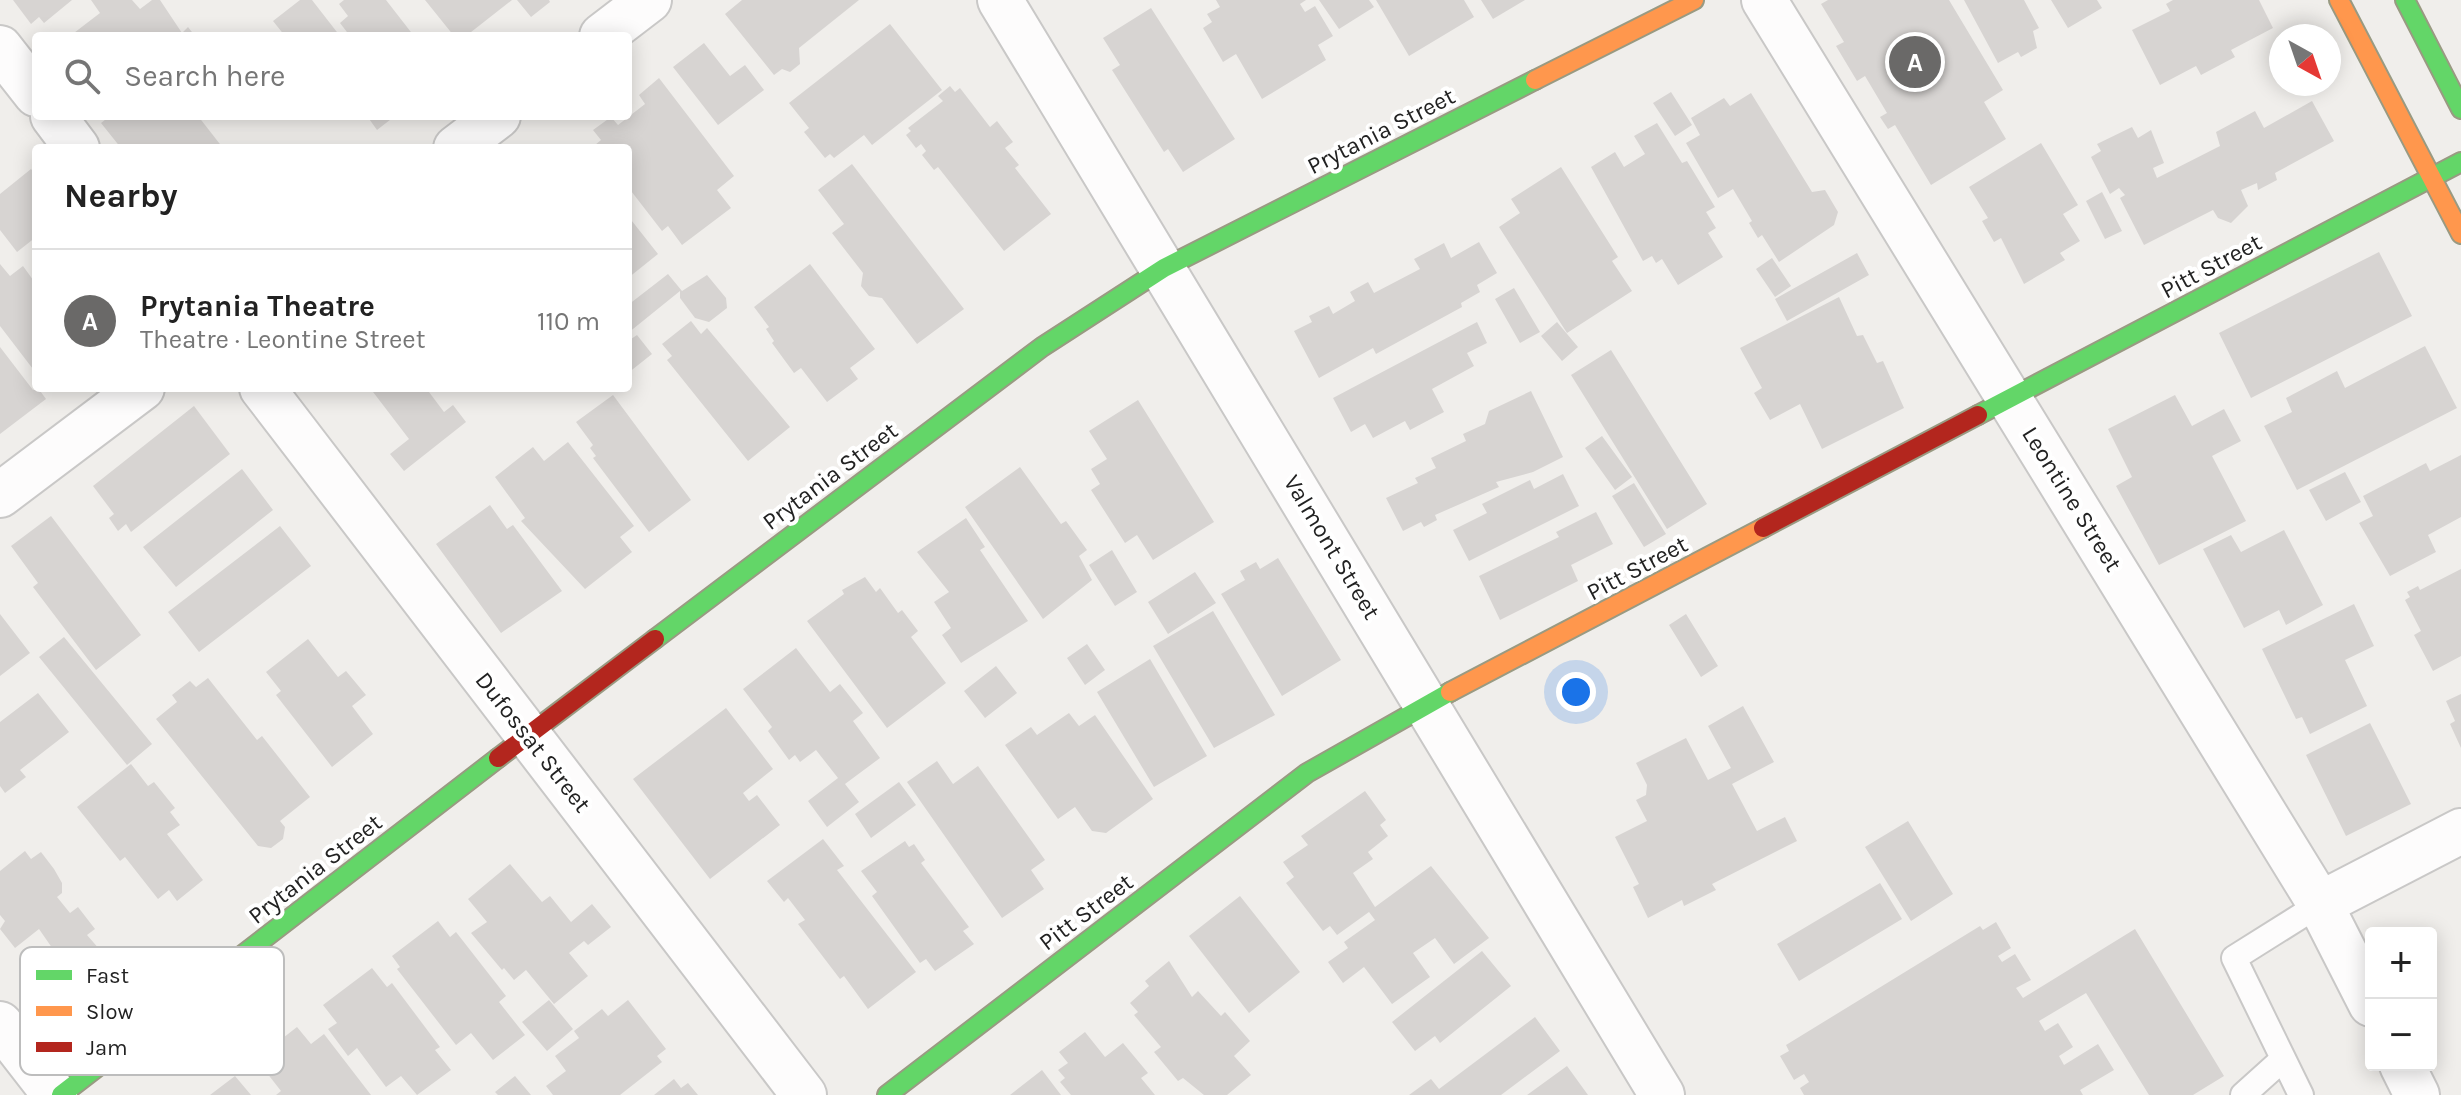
<!DOCTYPE html>
<meta charset="utf-8">
<style>
:root{--surface:#fff;--page:#f6f6f6;--text:#222;--muted:#767676;--line:#e0e0e0;--accent:#6a6968}
body{margin:0;font-family:Karla,sans-serif;background:var(--page);color:var(--text)}
.controls{position:absolute;right:24px;bottom:24px;display:grid;overflow:hidden;border-radius:8px;box-shadow:0 4px 20px #0003}
.controls button{width:72px;height:72px;display:grid;place-items:center;padding:0;border:0;border-bottom:2px solid var(--line);background:var(--surface);color:var(--text);font:40px sans-serif}
.compass{position:absolute;left:2269px;top:24px;width:72px;height:72px;border-radius:50%;background:var(--surface);box-shadow:0 4px 20px #0003;rotate:140deg}
.you{position:absolute;left:1576px;top:692px;width:28px;height:28px;margin:-20px;border:6px solid #fff;border-radius:50%;background:#1a73e8;box-shadow:0 0 0 12px #1a73e833}
.badge{display:grid;place-items:center;width:52px;height:52px;border-radius:50%;background:var(--accent);color:#fff;font-size:26px;font-weight:700}
.pin{position:absolute;translate:-50% -50%;border:4px solid #fff;box-shadow:0 2px 8px #0006}
.list{margin:0;padding:0;list-style:none}
h2{display:flex;justify-content:space-between;align-items:center;height:104px;margin:0;padding:0 32px;font-size:34px}
h2 small{font-size:26px;font-weight:400;color:var(--muted)}
.list li{display:grid;grid-template-columns:52px 1fr auto;gap:24px;align-items:center;box-sizing:border-box;height:144px;padding:0 32px;border-top:2px solid var(--line)}
.list b{display:block;font-size:30px;white-space:nowrap}
.list p{margin:0;font-size:26px;white-space:nowrap;color:var(--muted)}
.list em{font-size:26px;font-style:normal;color:var(--muted)}
.icon{flex:none;width:44px;height:44px;fill:none;stroke:currentColor;stroke-width:2;stroke-linecap:round;stroke-linejoin:round}
.map{position:relative;flex:none;width:2461px;height:1095px;overflow:hidden}
.search{position:absolute;background:var(--surface);box-shadow:0 4px 20px #0003;left:32px;top:32px;width:600px;height:88px;display:flex;align-items:center;gap:20px;box-sizing:border-box;padding:0 28px;border-radius:8px;color:var(--muted);font-size:30px}
.panel{position:absolute;background:var(--surface);box-shadow:0 4px 20px #0003;left:32px;top:144px;width:600px;height:248px;border-radius:8px}
.map>svg:first-child{display:block}
.building{fill:#d7d4d2}
.lines{fill:none;stroke-linecap:round;stroke-linejoin:round}
.lane-casing{stroke:#c9c8c7;stroke-width:28}
.street-casing{stroke:#c9c8c7;stroke-width:48}
.fast-casing{stroke:#999a82;stroke-width:22}
.slow-casing{stroke:#999a82;stroke-width:22}
.jam-casing{stroke:#999a82;stroke-width:22}
.lane{stroke:#fdfcfc;stroke-width:24}
.street{stroke:#fdfcfc;stroke-width:44}
.fast{stroke:#63d668;stroke-width:18}
.slow{stroke:#ff974d;stroke-width:18}
.jam{stroke:#b3261e;stroke-width:18}
.labels{text-anchor:middle;stroke-width:8;stroke-linejoin:round;paint-order:stroke}
.street-label{font-size:24px;fill:#222;stroke:#fff}
.key{fill:#fff;stroke:#bdbdbd;stroke-width:2}
.key-label{font-size:22px;fill:#222}
</style>
<div class="map">
<svg width="2461" height="1095" viewBox="0 0 2461 1095">
<rect width="100%" height="100%" fill="#f0eeeb"/>
<!-- building -->
<path class="building" d="M13,0H72L44,23L39,17L31,24Z
M91,0H132L140,9L152,0H160L182,33L188,27L195,36H70L100,13Z
M300,0H312L340,36H285L273,21Z
M344,0H386L414,36H350L340,23L348,16L339,4Z
M425,0H512L466,36H454Z
M517,0H549L550,2L531,17Z
M742,0H859L799,48L800,64L790,72L782,69L774,75L725,14Z
M1216,0H1306L1300,4L1305,12L1315,6L1333,36L1318,45L1326,60L1262,99L1236,54L1223,62L1203,28L1212,22L1207,14L1220,7Z
M1319,0H1369L1374,7L1339,29Z
M1376,0H1464L1474,17L1409,56Z
M1481,0H1525L1493,19Z
M1828,0H1949L2003,90L1984,102L2006,139L1931,185L1895,125L1888,129L1880,117L1887,113L1865,76L1857,81L1836,46L1844,42L1821,4Z
M1964,0H2024L2039,28L2033,31L2037,48L2021,57L2018,52L1998,63Z
M2051,0H2097L2102,8L2068,28Z
M2173,0H2259L2273,28L2231,50L2235,57L2201,75L2196,66L2160,85L2132,30L2170,11L2166,4Z
M1151,8L1235,139L1183,172L1168,149L1164,152L1112,70L1120,65L1103,38Z
M890,24L942,90L872,145L864,135L834,158L830,154L825,158L804,132L809,128L789,103Z
M704,43L730,76L745,65L764,90L718,125L673,67Z
M659,78L734,176L717,190L731,208L682,245L668,226L662,231L628,187V148H598L595,145L601,140L593,130L611,117L618,125L645,104L639,95Z
M950,86L955,92L960,88L990,127L997,121L1013,142L1005,148L1019,165L1015,168L1051,214L1004,251L938,167L934,170L922,155L926,151L921,144L916,148L906,135L911,131L908,128L943,101L938,96Z
M1671,92L1692,125L1675,136L1653,103Z
M1751,93L1812,192L1825,190L1838,212L1834,225L1779,262L1762,235L1758,238L1749,223L1752,221L1733,189L1718,198L1686,143L1700,135L1691,118L1724,98L1730,106Z
M2312,101L2334,141L2275,173L2277,180L2258,190L2257,183L2241,190L2248,206L2231,223L2218,218L2213,210L2144,245L2120,198L2125,195L2119,188L2110,194L2091,157L2101,151L2097,144L2132,127L2138,138L2151,130L2164,163L2153,168L2157,178L2220,146L2216,132L2255,111L2264,128Z
M110,116H198L223,148H121L101,123Z
M367,116H395L377,130Z
M1657,123L1682,163L1687,161L1715,207L1706,212L1716,228L1708,233L1723,257L1678,285L1662,259L1656,263L1652,256L1643,261L1591,167L1615,152L1624,167L1645,154L1634,136Z
M2041,143L2078,205L2063,214L2080,241L2060,253L2065,260L2024,284L2001,238L1994,242L1982,221L1988,218L1969,187Z
M852,164L964,309L917,344L882,298L869,296L861,286L863,273L832,233L844,224L818,190Z
M1561,167L1618,257L1612,261L1632,291L1567,333L1499,227L1520,213L1511,199Z
M31,169L36,175V237L17,252L0,230V194Z
M2102,192L2122,231L2105,239L2086,201Z
M628,216L658,254L628,278Z
M1479,242L1497,273L1477,285L1480,292L1461,303L1462,307L1376,354L1373,348L1319,378L1294,331L1312,322L1309,316L1329,306L1333,314L1355,301L1350,292L1368,282L1374,293L1420,269L1414,259L1444,243L1451,258Z
M2379,252L2412,316L2251,398L2219,333Z
M1857,253L1869,275L1787,321L1775,299Z
M1772,258L1791,286L1775,297L1756,269Z
M0,264L10,276L23,266L36,284V373L0,326Z
M810,264L875,349L850,368L858,379L827,402L801,368L794,373L772,343L774,341L766,329L769,327L754,307Z
M668,274L682,291L707,275L726,298L727,308L709,322L695,318L680,298V291L628,333V305Z
M1514,288L1540,332L1520,343L1495,299Z
M1839,297L1857,336L1863,335L1877,363L1883,361L1904,408L1822,449L1800,404L1770,420L1754,393L1762,388L1740,348Z
M691,321L701,334L707,328L790,427L748,461L667,360L672,356L662,344Z
M1477,322L1487,343L1467,353L1474,366L1432,389L1444,412L1410,430L1405,421L1373,438L1365,424L1351,432L1333,398Z
M1557,322L1578,347L1562,361L1541,336Z
M637,335L652,354L628,373V341Z
M2425,346L2457,408L2297,490L2264,426L2292,412L2286,398L2337,371L2345,388Z
M0,347L33,390L38,388L46,399L0,434Z
M1611,350L1707,504L1667,529L1571,375Z
M370,388H426L444,412L453,405L466,422L404,471L390,454L409,439Z
M1531,391L1563,457L1533,472L1496,482L1499,487L1435,515L1437,520L1424,527L1421,522L1403,531L1386,498L1418,483L1415,478L1436,468L1431,458L1466,441L1463,434L1485,424L1489,411Z
M613,395L691,500L649,532L593,458L596,456L590,448L593,445L576,422Z
M2175,395L2192,426L2224,409L2241,441L2212,456L2246,521L2159,565L2116,486L2132,477L2108,429Z
M1138,400L1214,522L1153,560L1137,535L1125,543L1091,490L1100,484L1091,469L1107,459L1089,431Z
M194,406L230,454L131,532L126,524L118,531L109,518L114,514L93,486Z
M1602,436L1632,477L1615,490L1585,448Z
M568,442L634,526L620,537L632,552L585,589L521,521L525,518L495,477L533,447L544,461Z
M2461,455V517L2428,535L2436,552L2390,576L2359,523L2373,516L2363,496L2426,463L2430,471Z
M1020,467L1061,524L1066,521L1087,550L1079,556L1092,580L1043,619L965,507Z
M242,469L273,510L176,587L143,547Z
M2345,472L2361,502L2326,521L2309,490Z
M1563,474L1579,506L1469,561L1453,530L1487,513L1482,504L1530,480L1534,489Z
M1634,483L1666,534L1644,547L1612,496Z
M490,505L507,529L513,525L562,591L501,633L436,544Z
M1596,512L1613,544L1571,565L1578,581L1500,620L1479,576L1559,537L1556,532Z
M51,516L141,635L96,670L33,587L38,583L11,546Z
M966,518L985,547L980,550L1028,621L961,663L942,635L951,628L934,602L949,592L917,552Z
M280,526L311,566L199,652L168,612Z
M2284,530L2323,605L2286,625L2279,610L2244,628L2203,549L2231,535L2241,552Z
M1112,550L1137,592L1115,606L1089,565Z
M1278,558L1341,660L1282,696L1221,594L1245,580L1240,571L1256,562L1260,569Z
M2461,569V656L2433,671L2414,635L2421,631L2405,600L2410,597L2407,592L2418,586L2420,590Z
M1195,572L1216,603L1168,634L1148,602Z
M865,577L876,592L880,588L898,613L902,610L918,631L911,637L946,683L887,728L807,621L844,594L842,590Z
M2354,604L2374,646L2345,660L2367,706L2310,734L2302,717L2296,719L2262,649Z
M1213,611L1275,715L1214,748L1153,646Z
M0,614L30,653L0,676Z
M1686,614L1718,666L1701,677L1669,625Z
M64,637L152,744L127,765L39,657Z
M308,639L338,677L346,671L366,695L352,706L373,734L332,767L276,695L281,691L266,672Z
M1087,644L1105,670L1085,685L1067,658Z
M796,648L830,692L840,684L863,713L853,721L880,758L845,784L859,802L827,827L808,801L838,778L816,750L800,762L795,755L789,760L768,731L772,727L743,689Z
M1150,659L1207,756L1154,787L1097,692Z
M996,666L1017,693L985,718L964,691Z
M208,678L257,740L262,736L310,797L280,821L285,827L283,839L271,848L258,846L156,719L177,702L172,695L190,681L196,687Z
M38,693L69,732L20,770L26,777L5,793L0,786V722Z
M2461,694V748L2450,724L2455,721L2446,701Z
M1743,706L1774,762L1732,784L1757,831L1785,817L1797,841L1712,884L1716,890L1684,906L1682,900L1648,918L1633,887L1639,884L1615,837L1647,821L1636,800L1646,795L1647,785L1636,763L1686,738L1708,780L1731,768L1708,726Z
M726,708L773,769L743,793L749,801L757,795L780,825L710,879L633,779Z
M1069,713L1079,726L1095,715L1153,799L1106,833L1092,831L1075,807L1058,819L1005,745L1031,727L1037,735Z
M2370,723L2411,804L2346,836L2306,755Z
M937,761L953,784L978,766L1045,860L1031,870L1044,889L1002,918L907,782Z
M131,764L148,786L154,782L175,808L170,812L180,825L167,834L203,880L177,901L169,890L158,899L125,857L120,861L77,807Z
M899,782L916,805L871,838L855,814Z
M1365,791L1386,820L1380,825L1388,836L1368,852L1373,859L1353,873L1375,907L1431,866L1489,938L1454,964L1435,938L1413,953L1430,977L1392,1004L1364,967L1343,983L1328,962L1348,948L1344,942L1375,920L1369,912L1337,935L1330,926L1323,931L1286,883L1294,877L1283,862L1308,845L1301,836Z
M1908,821L1953,894L1911,921L1865,847Z
M823,839L844,866L837,870L916,972L868,1009L844,976L840,979L798,924L805,920L788,898L784,902L767,881Z
M905,841L909,847L914,844L925,860L921,863L969,927L963,931L974,944L935,971L926,959L920,963L872,896L877,892L861,871Z
M25,851L31,859L41,852L54,869L62,883V893L57,897L70,913L78,907L95,929L87,935L114,966L82,991L39,929L15,948L0,929L5,921L0,915V871Z
M510,864L542,902L550,896L571,922L592,904L611,927L588,945L584,941L569,953L588,976L554,1004L526,970L514,980L504,968L502,970L471,933L487,922L468,899Z
M1880,883L1902,919L1799,981L1777,944Z
M1240,896L1300,972L1249,1013L1189,936Z
M438,921L450,937L456,932L506,996L499,1002L525,1035L493,1060L471,1033L456,1045L397,969L400,967L392,956Z
M1996,922L2011,948L1998,956L2002,962L2015,954L2031,980L2016,988L2023,998L2135,929L2224,1076L2193,1095H2149L2086,993L2039,1021L2045,1031L2058,1023L2073,1047L2059,1056L2064,1065L2098,1044L2114,1070L2080,1090L2083,1095H1804L1800,1088L1809,1082L1804,1074L1794,1080L1780,1056L1789,1051L1786,1045L1980,926L1983,930Z
M1482,951L1511,986L1440,1043L1435,1036L1415,1051L1392,1022Z
M1169,961L1192,997L1198,991L1221,1016L1225,1012L1250,1041L1234,1056L1251,1075L1227,1095H1204L1183,1078L1178,1081L1154,1052L1161,1047L1134,1015L1138,1012L1130,1003L1149,986L1145,981Z
M372,968L387,987L392,983L440,1047L435,1050L451,1070L417,1095L401,1076L386,1087L357,1048L348,1056L328,1029L337,1023L323,1005Z
M549,1000L573,1029L547,1051L522,1022Z
M628,1000L666,1049L657,1056L662,1062L620,1095H553L546,1086L566,1071L555,1056L579,1038L574,1031L602,1009L608,1016Z
M1535,1017L1560,1051L1501,1095H1409L1431,1079L1439,1089Z
M297,1027L311,1044L324,1034L371,1095H276L281,1091L256,1059Z
M1085,1032L1105,1057L1123,1043L1148,1073L1141,1078L1155,1095H1071L1060,1082L1065,1078L1058,1070L1068,1063L1059,1052Z
M1567,1066L1588,1095H1527Z
M1042,1070L1061,1095H1010Z
M235,1076L251,1095H210Z
M515,1076L531,1095H498L495,1092Z
M674,1079L681,1088L688,1083L698,1095H654Z"/>
<g class="lines">
<!-- lane casing -->
<g class="lane-casing">
<path id="lane" d="M2243,1095L2283,1059
M2301,1095L2234,958L2320,904"/>
</g>
<!-- street casing -->
<g class="street-casing">
<path id="street" d="M1000,0L1662,1095
M1764,0L2320,904L2371,1004
M602,36L649,0
M0,48L36,94
M53,116L77,148
M456,148L498,116
M262,388L804,1095
M0,495L142,388
M2320,904L2461,831
M0,1024L55,1095
M2402,1065L2417,1095"/>
</g>
<!-- fast casing -->
<g class="fast-casing">
<path id="fast" d="M2405,0L2461,109
M1978,415L2461,162
M655,639L1042,347L1164,268L1535,80
M61,1095L498,758
M887,1095L1307,773L1450,692"/>
</g>
<!-- slow casing -->
<g class="slow-casing">
<path id="slow" d="M2339,0L2461,234
M1535,80L1694,0
M1450,692L1763,528"/>
</g>
<!-- jam casing -->
<g class="jam-casing">
<path id="jam" d="M1763,528L1978,415
M498,758L655,639"/>
</g>
<!-- lane -->
<use href="#lane" class="lane"/>
<!-- street -->
<use href="#street" class="street"/>
<!-- fast -->
<use href="#fast" class="fast"/>
<!-- slow -->
<use href="#slow" class="slow"/>
<!-- jam -->
<use href="#jam" class="jam"/>
</g>
<g class="labels">
<!-- street labels -->
<g class="street-label">
<text transform="translate(1381 131) rotate(-27)" y="8">Prytania Street</text>
<text transform="translate(2211 266) rotate(-28)" y="8">Pitt Street</text>
<text transform="translate(830 476) rotate(-37)" y="8">Prytania Street</text>
<text transform="translate(2072 499) rotate(58)" y="8">Leontine Street</text>
<text transform="translate(1332 547) rotate(59)" y="8">Valmont Street</text>
<text transform="translate(1637 568) rotate(-28)" y="8">Pitt Street</text>
<text transform="translate(533 742) rotate(52)" y="8">Dufossat Street</text>
<text transform="translate(315 869) rotate(-38)" y="8">Prytania Street</text>
<text transform="translate(1086 912) rotate(-37)" y="8">Pitt Street</text>
</g>
</g>
<!-- legend -->
<rect x="20" y="947" width="264" height="128" rx="12" class="key"/>
<rect x="36" y="970" width="36" height="10" fill="#63d668"/>
<rect x="36" y="1006" width="36" height="10" fill="#ff974d"/>
<rect x="36" y="1042" width="36" height="10" fill="#b3261e"/>
<g class="key-label">
<text x="86" y="983">Fast</text>
<text x="86" y="1019">Slow</text>
<text x="86" y="1055">Jam</text>
</g>
</svg>
<div class="controls">
<button>+</button>
<button>−</button>
</div>
<svg class="compass" viewBox="-18 -18 36 36"><path d="M0-13l5 13h-10z" fill="#e53935"/><path d="M0 13l5-13h-10z" fill="#767676"/></svg>
<div class="you"></div>
<div class="pin badge" style="left:1915px;top:62px">A</div>
<div class="search"><svg class="icon" aria-label="search" viewBox="0 0 24 24"><circle cx="10" cy="10" r="6"/><path d="M15 15l6 6"/></svg>Search here</div>
<section class="panel">
<h2>Nearby<small></small></h2>
<ul class="list">
<li><span class="badge">A</span><div><b>Prytania Theatre</b><p>Theatre · Leontine Street</p></div><em>110 m</em></li>
</ul>
</section>
</div>
